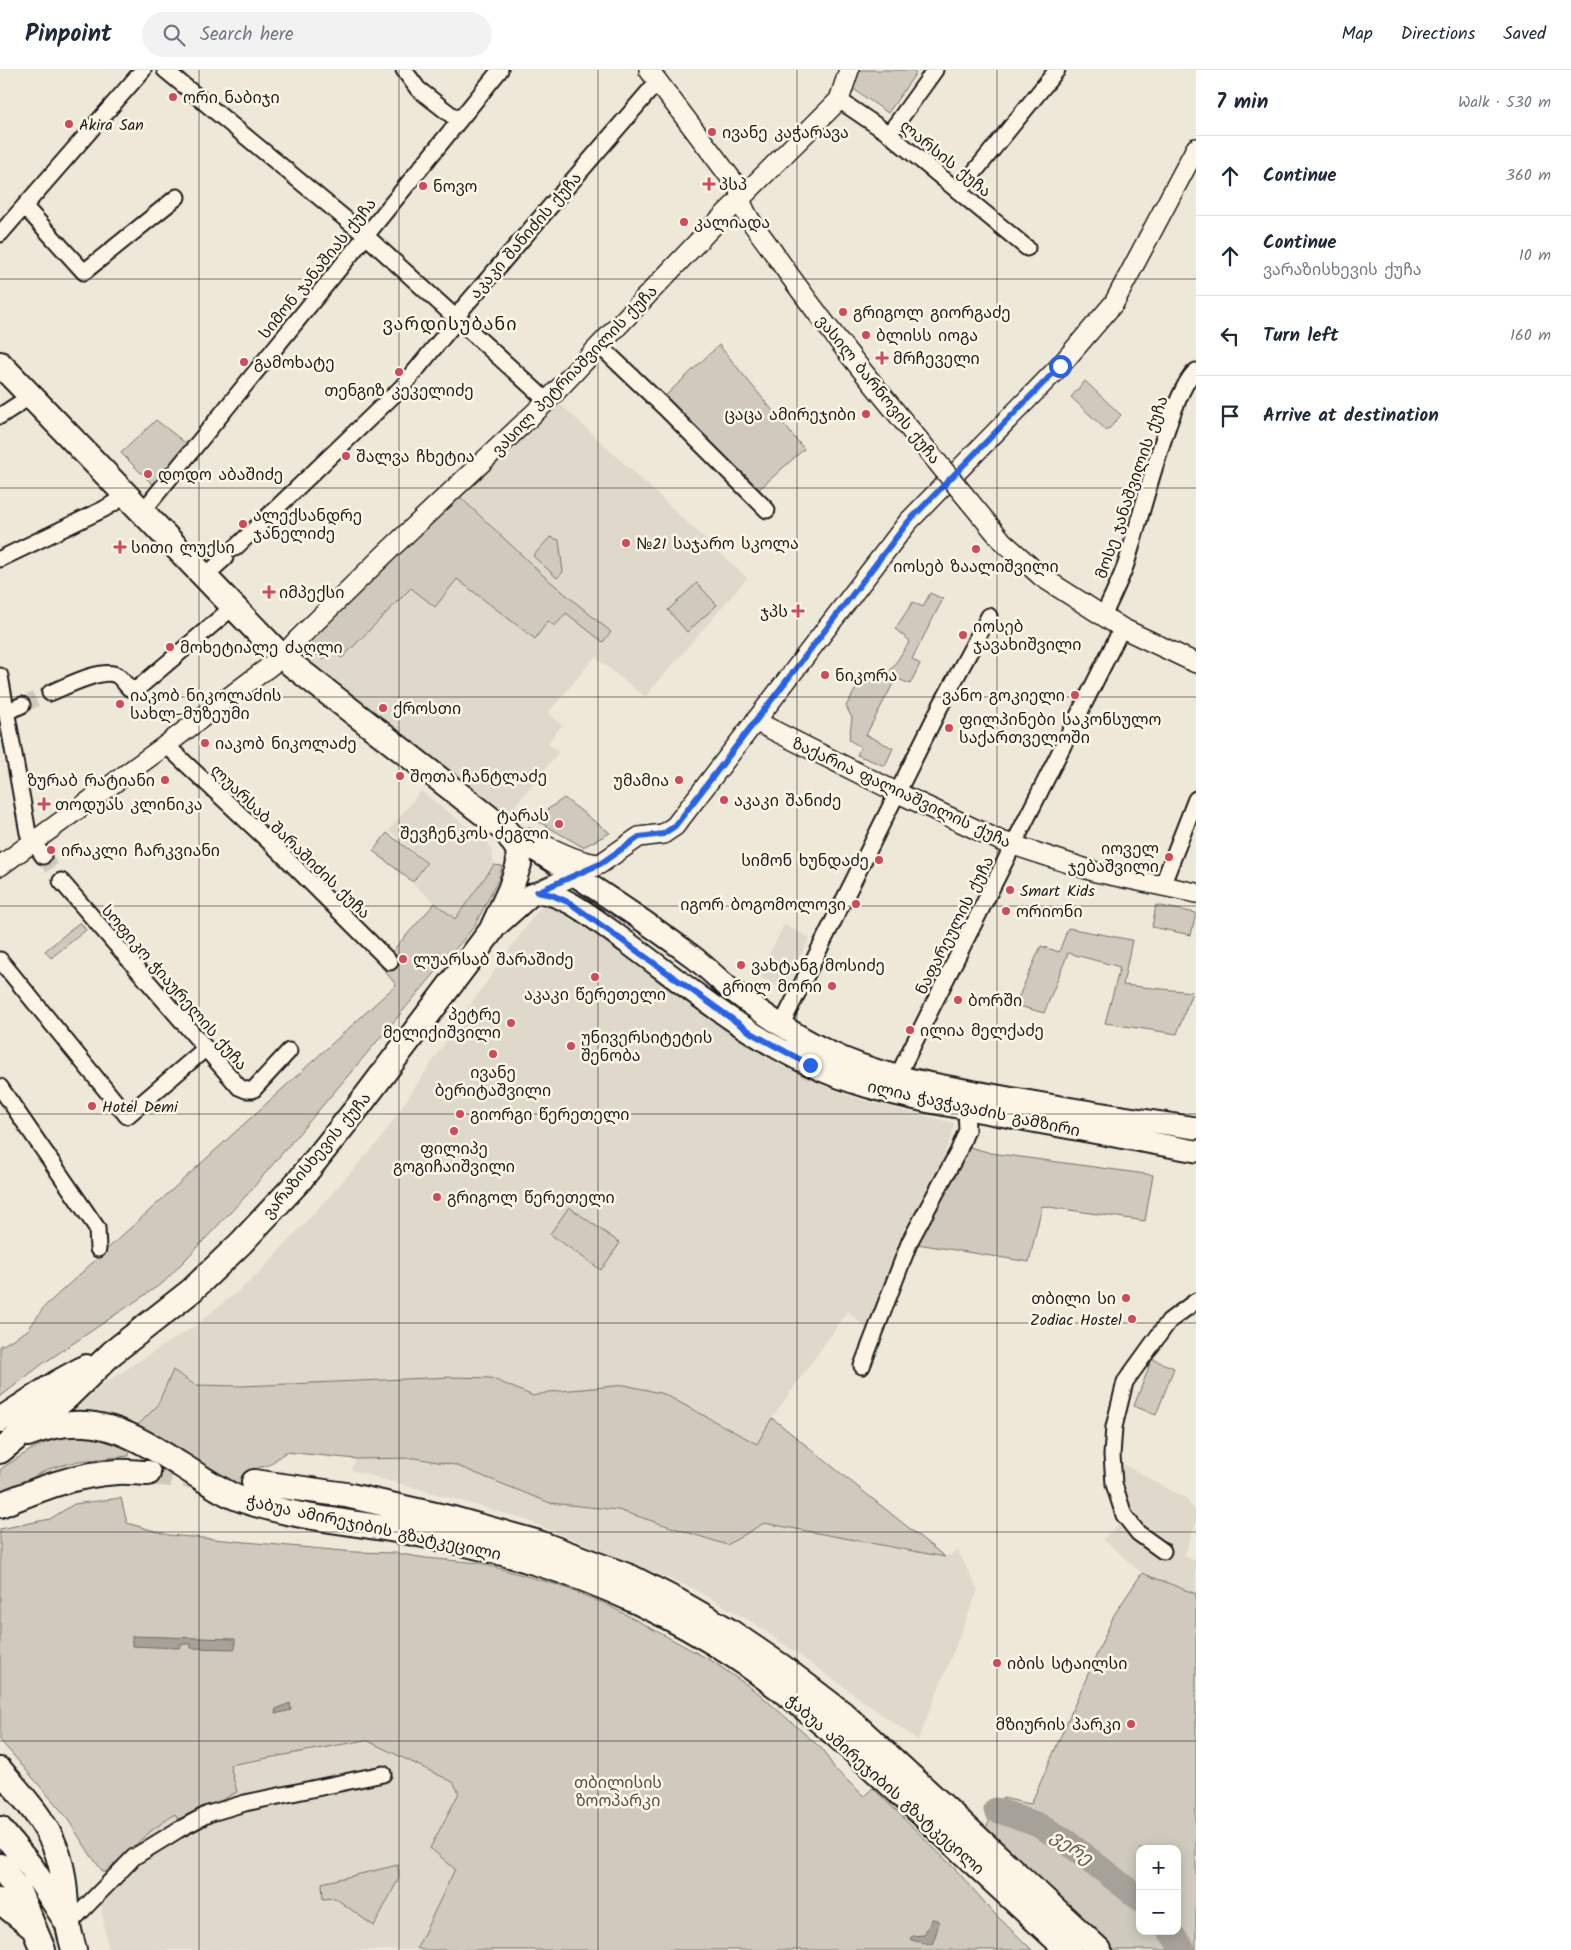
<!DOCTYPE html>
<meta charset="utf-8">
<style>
:root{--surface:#fff;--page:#f2f2f3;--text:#1f2937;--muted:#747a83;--line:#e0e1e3}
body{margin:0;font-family:Kalam,"Noto Sans Georgian",sans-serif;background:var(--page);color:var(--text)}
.controls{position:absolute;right:15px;bottom:15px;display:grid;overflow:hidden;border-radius:10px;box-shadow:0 2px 12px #0003}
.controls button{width:45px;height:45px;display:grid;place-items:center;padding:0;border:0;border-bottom:1px solid var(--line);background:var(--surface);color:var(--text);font:25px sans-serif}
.stop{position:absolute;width:15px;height:15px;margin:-11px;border:4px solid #2563eb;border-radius:50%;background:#fff}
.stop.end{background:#2563eb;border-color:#fff;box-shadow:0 1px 5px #0008}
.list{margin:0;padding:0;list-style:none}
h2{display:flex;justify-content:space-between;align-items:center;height:65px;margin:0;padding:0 20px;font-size:21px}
h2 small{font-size:16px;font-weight:400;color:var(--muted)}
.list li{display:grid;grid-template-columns:32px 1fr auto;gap:15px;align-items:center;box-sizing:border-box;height:80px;padding:0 20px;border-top:1px solid var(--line)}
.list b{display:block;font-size:19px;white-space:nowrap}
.list p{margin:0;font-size:16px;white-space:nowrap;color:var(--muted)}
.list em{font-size:16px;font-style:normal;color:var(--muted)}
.icon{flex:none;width:28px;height:28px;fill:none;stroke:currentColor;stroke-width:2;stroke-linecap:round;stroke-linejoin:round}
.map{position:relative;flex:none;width:1196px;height:1880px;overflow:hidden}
header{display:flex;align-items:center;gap:30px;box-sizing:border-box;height:70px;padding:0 25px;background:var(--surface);border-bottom:1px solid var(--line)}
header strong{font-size:24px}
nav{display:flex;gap:28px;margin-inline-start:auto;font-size:18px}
.search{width:350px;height:45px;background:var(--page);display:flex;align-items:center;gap:12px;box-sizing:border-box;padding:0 18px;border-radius:28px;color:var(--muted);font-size:19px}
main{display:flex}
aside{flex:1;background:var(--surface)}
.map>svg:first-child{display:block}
.built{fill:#ded9cb}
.green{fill:#cfcabd;stroke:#76736c;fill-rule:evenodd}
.water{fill:#a7a299;stroke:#6f6c67}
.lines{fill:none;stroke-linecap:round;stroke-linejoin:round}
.river{stroke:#a7a299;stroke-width:25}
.minor-tunnel{stroke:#cec9bd;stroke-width:15;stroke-dasharray:15 8;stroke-linecap:butt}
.primary-tunnel{stroke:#cec9bd;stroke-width:24;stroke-dasharray:24 12;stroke-linecap:butt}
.minor-casing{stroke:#1c1c1c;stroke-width:19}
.tertiary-casing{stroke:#1c1c1c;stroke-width:22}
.secondary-casing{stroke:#1c1c1c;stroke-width:25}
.primary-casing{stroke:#1c1c1c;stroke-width:28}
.minor{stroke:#fcf5e5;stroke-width:15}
.tertiary{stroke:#fcf5e5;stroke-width:19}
.secondary{stroke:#fcf5e5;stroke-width:21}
.primary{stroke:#fcf5e5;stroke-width:24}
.tertiary-bridge-casing{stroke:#1c1c1c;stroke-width:22;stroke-linecap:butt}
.tertiary-bridge{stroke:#fcf5e5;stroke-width:19}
.route{stroke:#2563eb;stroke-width:6}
.grid{fill:none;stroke:#1c1c1c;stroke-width:1;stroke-opacity:0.55}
.poi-dot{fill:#d1495b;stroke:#fcf5e5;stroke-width:2}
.labels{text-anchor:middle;stroke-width:5;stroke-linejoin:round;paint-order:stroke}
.poi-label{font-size:16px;fill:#1c1c1c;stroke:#fcf5e5;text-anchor:start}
.street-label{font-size:16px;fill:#1c1c1c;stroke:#fcf5e5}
.park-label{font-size:16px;fill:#52504c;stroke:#fcf5e5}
.neighbourhood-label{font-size:18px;letter-spacing:1px;fill:#1c1c1c;stroke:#fcf5e5}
.water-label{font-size:18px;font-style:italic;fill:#5b5854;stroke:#fcf5e5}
</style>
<header>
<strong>Pinpoint</strong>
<div class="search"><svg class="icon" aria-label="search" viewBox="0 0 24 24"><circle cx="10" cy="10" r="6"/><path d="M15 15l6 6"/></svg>Search here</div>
<nav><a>Map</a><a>Directions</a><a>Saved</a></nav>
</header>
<main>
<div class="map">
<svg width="1196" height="1880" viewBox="0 0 1196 1880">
<rect width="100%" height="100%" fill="#eee8d9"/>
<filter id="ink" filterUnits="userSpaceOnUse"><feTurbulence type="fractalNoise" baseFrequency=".02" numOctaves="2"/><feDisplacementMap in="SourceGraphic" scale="10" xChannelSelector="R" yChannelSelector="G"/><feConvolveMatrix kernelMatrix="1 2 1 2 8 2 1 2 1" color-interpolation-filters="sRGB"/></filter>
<g filter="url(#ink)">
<!-- built -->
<path class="built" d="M556,330L747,508L645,627L595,587L548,643L562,655L548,673L559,682L507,745L295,581Z
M421,721L488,773L492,782L494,795L455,849L413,814L429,794L389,760Z
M548,835L569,840L710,946L782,996L834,1020L859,1029L954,1053L951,1067L910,1171L868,1260L848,1241L772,1348L757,1374L709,1347L549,1322L533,1326L491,1308L452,1307L242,1316L195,1315L174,1300L157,1336L135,1358L76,1345V1331L196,1255L254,1208L317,1140L379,1071L473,931L541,836Z
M784,855L810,868L783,919L757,905L768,887Z
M415,1388L455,1395L549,1433L618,1440L727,1475L764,1453L945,1487L958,1481L978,1520L918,1670L757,1555L692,1518L521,1448L351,1400L356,1389Z
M1116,1390L1185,1428L1196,1442V1453L1184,1486L1196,1491V1524L1142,1503L1103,1469L1130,1446L1119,1423Z
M366,1670L454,1712L459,1723L430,1778L455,1799L417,1878L422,1880H108L99,1824L104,1803L152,1760L176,1743L180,1752L236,1722L230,1696Z"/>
<!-- green -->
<path class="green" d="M858,0H912L916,3L888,43L852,18Z
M719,275L804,379L755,423L663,328Z
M1085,311L1121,345L1107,361L1071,327Z
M156,350L188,375L153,415L121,383Z
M459,426L545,507L611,562L603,572L566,543L555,556L548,551L535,569L457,509L435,537L411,518L342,588L332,581L323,590L302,572Z
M550,467L559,470L563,502L557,508L533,486Z
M697,513L717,535L687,562L668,540Z
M930,523L943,529L912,589L920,594L910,614L896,608L866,665L893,678L885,696L857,685L861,677L849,670L852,648L846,636L866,601L875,603L885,609L910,571L895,559L913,532L923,537Z
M564,728L610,763L583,777L534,749Z
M387,763L427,793L413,812L373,781Z
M494,795L502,796L499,808L474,857L246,1126L164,1212L41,1295L0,1327V1275H3L28,1260L44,1237L396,915L380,895L435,833L455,849Z
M1156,835L1196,843L1191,865L1152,857Z
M80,852L86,860L51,888L45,881Z
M1068,858L1132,870L1123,915L1192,922L1177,964L1105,953L1120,897L1068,883L1044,943L1015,935L1041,876L1059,882Z
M966,1076L991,1083L1153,1105L1145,1151L1042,1136L1029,1192L911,1173Z
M569,1137L620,1173L601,1200L550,1164Z
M1152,1289L1174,1298L1156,1345L1134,1336Z
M173,1300L195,1315L242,1316L452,1307L491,1308L533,1326L549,1322L625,1315L664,1324L757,1374L772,1348L945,1487L764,1453L727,1475L618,1440L550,1433L455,1395L415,1388L356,1389L286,1382L269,1395L254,1399V1425L240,1421L135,1358L157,1336Z
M86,1362L130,1374L129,1386L79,1391L49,1399L0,1424V1400L2,1398L32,1379L57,1368Z
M121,1428L127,1453L169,1465L355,1482L395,1483L426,1488L480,1493L558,1515L606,1534L712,1591L757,1622L822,1679L835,1699L864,1726L873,1718L957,1801L994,1843L1032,1880H422L417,1878L455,1799L430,1778L459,1723L453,1712L366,1670L230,1695L237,1722L180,1752L175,1744L152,1760L104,1803L92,1787L65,1745L0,1670V1459L50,1449L74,1434Z
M1142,1503L1196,1524V1880H1111L983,1763L1002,1728L1031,1734L1114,1545ZM1140,1779H1177V1861H1140Z
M398,1795L399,1808L374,1856L335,1828L323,1829L322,1813Z"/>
<!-- water -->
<path class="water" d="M132,1566L235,1569V1579L191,1578V1574H180L179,1578L132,1576Z
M290,1633L291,1640L275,1644L276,1639Z
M932,1849L937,1850L939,1853L933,1873L929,1874L911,1870L910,1868L913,1866L924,1865Z"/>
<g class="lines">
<!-- river -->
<path class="river" d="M996,1740L1036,1754L1063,1769L1140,1829
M1170,1861L1183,1880"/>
<!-- minor-tunnel -->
<path class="minor-tunnel" d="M22,635L50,623
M43,786L61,811"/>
<!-- primary-tunnel -->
<path class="primary-tunnel" d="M148,1403L254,1412"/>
<!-- minor casing -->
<g class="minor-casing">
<path id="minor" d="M165,0L365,165L547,331
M404,0L418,19L459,51
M839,30L889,64L1027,178
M889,64L935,0
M959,121L1057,0
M25,137L84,202L177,127
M0,164L143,0
M600,276L664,337L767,440
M0,346L31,326
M143,441L500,0
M235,478L402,317L453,255L463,238L658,11
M0,489L104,439L127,425
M204,507L225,488
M1103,546C1111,529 1120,511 1126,494C1138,459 1172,318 1196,301
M0,606L28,763L43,786
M50,623C65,617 104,596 118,606C122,609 126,615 129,618L137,619L233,537
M6,642L22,635
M166,675L280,782L390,892
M61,811L239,1017L246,1020H253L289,981
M1162,816L1196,729
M0,890L127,1046L206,978
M781,956L940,637L989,546
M897,1007L1122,558
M0,1017L97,1158L98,1179
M862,1296L910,1171L958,1082L967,1060L966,1039
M1163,1481L1138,1463L1124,1445L1114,1414L1112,1385L1114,1357L1125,1312L1169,1251L1196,1231
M68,1855L134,1787L178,1760L208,1744L245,1733L383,1704"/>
</g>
<!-- tertiary casing -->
<g class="tertiary-casing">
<path id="tertiary" d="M649,0L739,119C740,142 758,160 771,179C819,249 874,316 928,381
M970,432L1003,472L1042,507L1122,558L1196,593
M755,651L898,723L1001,771L1096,802L1196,823
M526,768C552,776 573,792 600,794
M0,796L166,675L282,587L297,570L384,485L547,331L709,160L839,30L849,0
M537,822L600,794L639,767L663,764L675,756L908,452L1060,296L1114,233L1196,78"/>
</g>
<!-- secondary casing -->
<g class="secondary-casing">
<path id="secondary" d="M506,762C569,801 632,841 692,886C705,896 717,908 730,919C760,942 792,964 827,981C877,1006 932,1014 987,1024C1056,1037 1126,1048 1196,1058
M493,859L531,825C556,813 608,860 629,874C686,916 743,963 808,994C847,1013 888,1023 930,1032L1196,1081"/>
</g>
<!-- primary casing -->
<g class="primary-casing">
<path id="primary" d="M0,294L282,587L506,761L518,779L519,794L510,820L491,861L358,1037L299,1111L241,1173L191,1221L112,1283L67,1327L0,1381
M0,1350L57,1313L86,1297
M28,1364C99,1335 143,1372 200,1407C214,1416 228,1425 243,1430C295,1448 354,1452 408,1462C452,1470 495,1480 537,1493C604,1513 675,1547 733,1585C801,1630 859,1685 918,1740C967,1787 1017,1833 1068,1880
M254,1412L346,1425L453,1449L539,1473L630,1507L677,1531L729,1561L782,1597L842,1643L1099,1880
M0,1435C37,1420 76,1404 117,1402C127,1401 138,1403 148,1403
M0,1700C25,1729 53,1758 61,1796C66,1816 65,1835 68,1854C69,1863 72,1871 74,1880
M0,1759L32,1798L66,1851
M0,1796L18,1820L43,1880
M0,1831L32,1857"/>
</g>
<!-- minor -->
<use href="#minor" class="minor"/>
<!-- tertiary -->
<use href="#tertiary" class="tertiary"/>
<!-- secondary -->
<use href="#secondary" class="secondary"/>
<!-- primary -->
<use href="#primary" class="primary"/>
<!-- tertiary-bridge casing -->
<g class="tertiary-bridge-casing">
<path id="tertiary-bridge" d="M928,381L970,432"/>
</g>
<!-- tertiary-bridge -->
<use href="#tertiary-bridge" class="tertiary-bridge"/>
</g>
</g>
<g class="lines" filter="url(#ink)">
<!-- route -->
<path class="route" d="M810,995L753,964L570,833L552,825L537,822L600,794L639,767L663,764L675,756L908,452L1060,296"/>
</g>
<!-- grid -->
<path class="grid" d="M199,0V1880M399,0V1880M598,0V1880M797,0V1880M997,0V1880M0,209H1196M0,418H1196M0,627H1196M0,836H1196M0,1044H1196M0,1253H1196M0,1462H1196M0,1671H1196"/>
<!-- markers -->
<g class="poi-dot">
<circle cx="173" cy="27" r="5"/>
<circle cx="69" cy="54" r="5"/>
<circle cx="712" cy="62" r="5"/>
<path d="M706.5 106.5h5v5h5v5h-5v5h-5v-5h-5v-5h5z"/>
<circle cx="423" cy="116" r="5"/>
<circle cx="684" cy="152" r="5"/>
<circle cx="843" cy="242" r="5"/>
<circle cx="866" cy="265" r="5"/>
<path d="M879.5 280.5h5v5h5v5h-5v5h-5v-5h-5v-5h5z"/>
<circle cx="244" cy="292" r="5"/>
<circle cx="399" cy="302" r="5"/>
<circle cx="866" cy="344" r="5"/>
<circle cx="346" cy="386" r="5"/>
<circle cx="148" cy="404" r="5"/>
<circle cx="243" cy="454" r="5"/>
<circle cx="626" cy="473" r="5"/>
<path d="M117.5 469.5h5v5h5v5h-5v5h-5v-5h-5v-5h5z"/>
<circle cx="976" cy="479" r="5"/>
<path d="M266.5 514.5h5v5h5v5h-5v5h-5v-5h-5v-5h5z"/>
<path d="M795.5 533.5h5v5h5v5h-5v5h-5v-5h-5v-5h5z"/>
<circle cx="963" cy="565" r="5"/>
<circle cx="170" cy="577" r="5"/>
<circle cx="825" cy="605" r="5"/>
<circle cx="1075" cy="625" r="5"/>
<circle cx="120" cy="634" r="5"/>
<circle cx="383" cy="638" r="5"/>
<circle cx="949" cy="658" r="5"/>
<circle cx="205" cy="673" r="5"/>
<circle cx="400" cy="706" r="5"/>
<circle cx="165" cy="710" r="5"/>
<circle cx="679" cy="710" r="5"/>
<circle cx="724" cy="730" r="5"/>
<path d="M41.5 726.5h5v5h5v5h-5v5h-5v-5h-5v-5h5z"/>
<circle cx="559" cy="754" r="5"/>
<circle cx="51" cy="780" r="5"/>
<circle cx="1169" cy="787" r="5"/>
<circle cx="879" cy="790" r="5"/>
<circle cx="1010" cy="820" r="5"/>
<circle cx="856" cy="834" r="5"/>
<circle cx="1006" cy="841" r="5"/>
<circle cx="403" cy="889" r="5"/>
<circle cx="741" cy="895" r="5"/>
<circle cx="595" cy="907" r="5"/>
<circle cx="832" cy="916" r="5"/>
<circle cx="958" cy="930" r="5"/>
<circle cx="511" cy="953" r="5"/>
<circle cx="910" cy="960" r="5"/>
<circle cx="571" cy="976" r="5"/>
<circle cx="493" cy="984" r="5"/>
<circle cx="92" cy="1036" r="5"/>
<circle cx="460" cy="1044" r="5"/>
<circle cx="454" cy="1061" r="5"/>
<circle cx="437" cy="1127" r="5"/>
<circle cx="1126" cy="1228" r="5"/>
<circle cx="1132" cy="1249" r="5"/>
<circle cx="997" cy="1593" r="5"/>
<circle cx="1131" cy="1654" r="5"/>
</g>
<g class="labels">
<!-- poi labels -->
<g class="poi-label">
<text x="183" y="33">ორი ნაბიჯი</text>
<text x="79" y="60">Akira San</text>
<text x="722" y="68">ივანე კაჭარავა</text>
<text x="719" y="120">პსპ</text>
<text x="433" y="122">ნოვო</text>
<text x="694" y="158">კალიადა</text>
<text x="853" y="248">გრიგოლ გიორგაძე</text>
<text x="876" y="271">ბლისს იოგა</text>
<text x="893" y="294">მრჩეველი</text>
<text x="254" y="298">გამოხატე</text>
<text x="399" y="326" text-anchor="middle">თენგიზ კეკელიძე</text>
<text x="856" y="350" text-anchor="end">ცაცა ამირეჯიბი</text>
<text x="356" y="392">შალვა ჩხეტია</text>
<text x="158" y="410">დოდო აბაშიძე</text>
<text x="253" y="451">ალექსანდრე<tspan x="253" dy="18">ჯანელიძე</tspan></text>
<text x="636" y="479">№21 საჯარო სკოლა</text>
<text x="131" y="483">სითი ლუქსი</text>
<text x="976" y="502" text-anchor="middle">იოსებ ზაალიშვილი</text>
<text x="279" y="528">იმპექსი</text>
<text x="788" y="547" text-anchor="end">ჯპს</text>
<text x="973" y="562">იოსებ<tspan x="973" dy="18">ჯავახიშვილი</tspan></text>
<text x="180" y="583">მოხეტიალე ძაღლი</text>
<text x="835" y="611">ნიკორა</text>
<text x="130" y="631">იაკობ ნიკოლაძის<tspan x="130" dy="18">სახლ-მუზეუმი</tspan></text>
<text x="1065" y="631" text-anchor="end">ვანო გოკიელი</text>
<text x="393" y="644">ქროსთი</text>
<text x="959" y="655">ფილპინები საკონსულო<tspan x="959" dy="18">საქართველოში</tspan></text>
<text x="215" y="679">იაკობ ნიკოლაძე</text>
<text x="410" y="712">შოთა ჩანტლაძე</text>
<text x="155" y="716" text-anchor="end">ზურაბ რატიანი</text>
<text x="669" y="716" text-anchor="end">უმამია</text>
<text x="734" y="736">აკაკი შანიძე</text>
<text x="55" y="740">თოდუას კლინიკა</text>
<text x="549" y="751" text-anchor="end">ტარას<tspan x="549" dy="18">შევჩენკოს ძეგლი</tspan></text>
<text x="1159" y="784" text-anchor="end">იოველ<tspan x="1159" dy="18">ჯებაშვილი</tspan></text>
<text x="61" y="786">ირაკლი ჩარკვიანი</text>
<text x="869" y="796" text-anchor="end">სიმონ ხუნდაძე</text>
<text x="1020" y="826">Smart Kids</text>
<text x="846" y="840" text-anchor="end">იგორ ბოგომოლოვი</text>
<text x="1016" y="847">ორიონი</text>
<text x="413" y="895">ლუარსაბ შარაშიძე</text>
<text x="751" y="901">ვახტანგ მოსიძე</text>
<text x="822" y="922" text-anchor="end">გრილ მორი</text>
<text x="595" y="930" text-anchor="middle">აკაკი წერეთელი</text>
<text x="968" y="936">ბორში</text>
<text x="501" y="950" text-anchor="end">პეტრე<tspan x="501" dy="18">მელიქიშვილი</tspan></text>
<text x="920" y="966">ილია მელქაძე</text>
<text x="581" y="973">უნივერსიტეტის<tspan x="581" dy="18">შენობა</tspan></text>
<text x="493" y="1008" text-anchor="middle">ივანე<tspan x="493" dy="18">ბერიტაშვილი</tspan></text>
<text x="102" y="1042">Hotel Demi</text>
<text x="470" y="1050">გიორგი წერეთელი</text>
<text x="454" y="1084" text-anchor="middle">ფილიპე<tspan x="454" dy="18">გოგიჩაიშვილი</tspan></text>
<text x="447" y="1133">გრიგოლ წერეთელი</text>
<text x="1116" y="1234" text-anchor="end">თბილი სი</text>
<text x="1122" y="1255" text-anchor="end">Zodiac Hostel</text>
<text x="1007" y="1599">იბის სტაილსი</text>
<text x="1121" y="1660" text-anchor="end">მზიურის პარკი</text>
</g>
<!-- street labels -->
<g class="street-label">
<text transform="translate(946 88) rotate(39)" y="6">ლარსის ქუჩა</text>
<text transform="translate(525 165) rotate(-49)" y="6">აკაკი შანიძის ქუჩა</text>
<text transform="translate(317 198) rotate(-51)" y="6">სიმონ ჯანაშიას ქუჩა</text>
<text transform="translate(574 300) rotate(-46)" y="6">ვასილ პეტრიაშვილის ქუჩა</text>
<text transform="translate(879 319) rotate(51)" y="6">ვასილ ბარნოვის ქუჩა</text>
<text transform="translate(1131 417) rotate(-71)" y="6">მოსე ჯანაშვილის ქუჩა</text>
<text transform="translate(902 722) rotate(25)" y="6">ზაქარია ფალიაშვილის ქუჩა</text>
<text transform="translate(291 771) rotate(44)" y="6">ლუარსაბ შარაშიძის ქუჩა</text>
<text transform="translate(954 855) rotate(-63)" y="6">ნაფარეულის ქუჩა</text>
<text transform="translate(175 917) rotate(49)" y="6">სოფიკო ჭიაურელის ქუჩა</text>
<text transform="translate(974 1038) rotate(12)" y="6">ილია ჭავჭავაძის გამზირი</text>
<text transform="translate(316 1085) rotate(-50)" y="6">ვარაზისხევის ქუჩა</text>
<text transform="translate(374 1457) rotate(12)" y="6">ჭაბუა ამირეჯიბის გზატკეცილი</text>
<text transform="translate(886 1714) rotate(42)" y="6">ჭაბუა ამირეჯიბის გზატკეცილი</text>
</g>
<!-- park labels -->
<g class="park-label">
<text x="618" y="1718">თბილისის<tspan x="618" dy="18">ზოოპარკი</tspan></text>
</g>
<!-- neighbourhood labels -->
<g class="neighbourhood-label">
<text x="450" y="260">ვარდისუბანი</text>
</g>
<!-- water labels -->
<g class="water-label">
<text transform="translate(1072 1777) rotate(35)" y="6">ვერე</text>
</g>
</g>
</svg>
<div class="controls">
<button>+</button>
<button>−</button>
</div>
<div class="stop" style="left:1060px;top:296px"></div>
<div class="stop end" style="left:810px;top:995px"></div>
</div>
<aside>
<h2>7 min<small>Walk · 530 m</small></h2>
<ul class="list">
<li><svg class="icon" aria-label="ahead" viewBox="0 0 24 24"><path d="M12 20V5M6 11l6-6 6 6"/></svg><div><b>Continue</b></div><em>360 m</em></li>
<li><svg class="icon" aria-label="ahead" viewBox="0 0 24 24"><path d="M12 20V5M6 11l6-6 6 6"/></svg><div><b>Continue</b><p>ვარაზისხევის ქუჩა</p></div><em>10 m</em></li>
<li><svg class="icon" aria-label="left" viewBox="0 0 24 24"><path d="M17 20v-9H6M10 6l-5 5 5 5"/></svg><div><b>Turn left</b></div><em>160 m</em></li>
<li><svg class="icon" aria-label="arrive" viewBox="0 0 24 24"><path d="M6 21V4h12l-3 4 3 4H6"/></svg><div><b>Arrive at destination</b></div></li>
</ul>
</aside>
</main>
